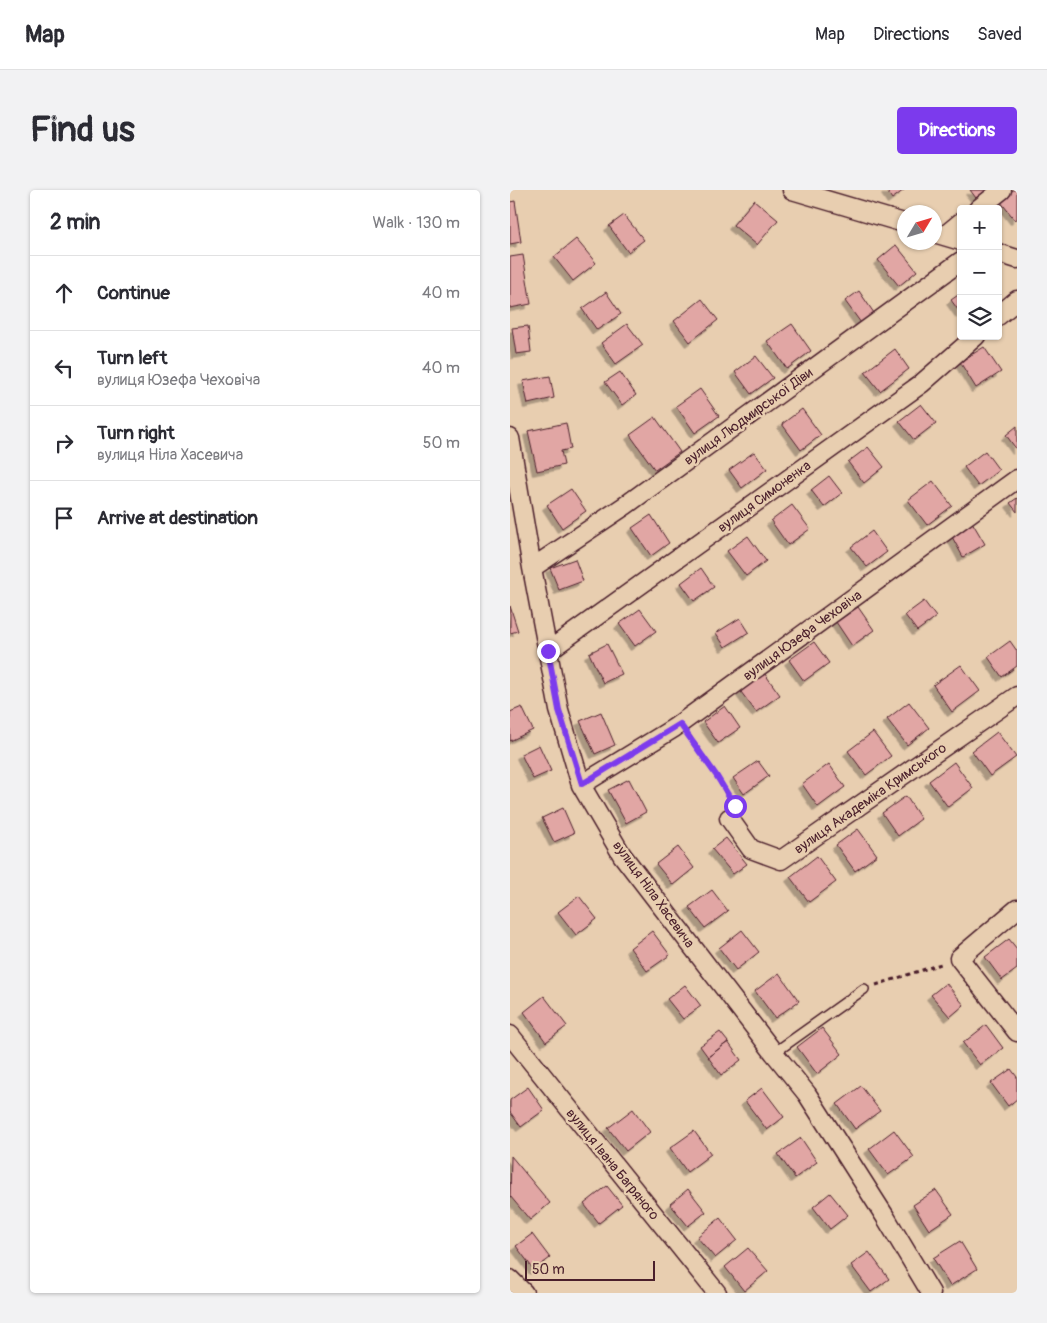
<!DOCTYPE html>
<meta charset="utf-8">
<style>
:root{--surface:#fff;--page:#f2f2f3;--text:#2b2b33;--muted:#7c7c81;--line:#e1e1e2;--accent:#7c3aed}
body{margin:0;font-family:Pangolin,sans-serif;background:var(--page);color:var(--text)}
.controls{position:absolute;right:15px;top:15px;display:grid;overflow:hidden;border-radius:5px;box-shadow:0 1px 4px #0004}
.controls button{width:45px;height:45px;display:grid;place-items:center;padding:0;border:0;border-bottom:1px solid var(--line);background:var(--surface);color:var(--text);font:25px sans-serif}
.compass{position:absolute;left:387px;top:15px;width:45px;height:45px;border-radius:50%;background:var(--surface);box-shadow:0 1px 4px #0004;rotate:52deg}
.scale{position:absolute;left:15px;bottom:12px;width:130px;box-sizing:border-box;padding-left:5px;border:2px solid #4a1f2b;border-top:0;font-size:14px;line-height:18px;white-space:nowrap;color:#4a1f2b;-webkit-text-stroke:4px #e8ceb0;paint-order:stroke}
.stop{position:absolute;width:15px;height:15px;margin:-11px;border:4px solid #7c3aed;border-radius:50%;background:#fff}
.stop.end{background:#7c3aed;border-color:#fff;box-shadow:0 1px 5px #0008}
.list{margin:0;padding:0;list-style:none}
h2{display:flex;justify-content:space-between;align-items:center;height:65px;margin:0;padding:0 20px;font-size:21px}
h2 small{font-size:16px;font-weight:400;color:var(--muted)}
.list li{display:grid;grid-template-columns:32px 1fr auto;gap:15px;align-items:center;box-sizing:border-box;height:75px;padding:0 20px;border-top:1px solid var(--line)}
.list b{display:block;font-size:19px;white-space:nowrap}
.list p{margin:0;font-size:16px;white-space:nowrap;color:var(--muted)}
.list em{font-size:16px;font-style:normal;color:var(--muted)}
.icon{flex:none;width:28px;height:28px;fill:none;stroke:currentColor;stroke-width:2;stroke-linecap:round;stroke-linejoin:round}
.map{position:relative;flex:none;width:507px;height:1103px;overflow:hidden;border-radius:5px}
header{display:flex;align-items:center;gap:30px;box-sizing:border-box;height:70px;padding:0 25px;background:var(--surface);border-bottom:1px solid var(--line)}
header strong{font-size:24px}
nav{display:flex;gap:28px;margin-inline-start:auto;font-size:18px}
.intro{display:flex;align-items:center;justify-content:space-between;box-sizing:border-box;height:120px;padding:0 30px}
h1{margin:0;font-size:35px}
.button{padding:12px 22px;border-radius:5px;background:var(--accent);color:#fff;font-size:18px;font-weight:700}
main{display:flex;gap:30px;padding:0 30px}
aside{flex:1;background:var(--surface);border-radius:5px;box-shadow:0 1px 4px #0004}
.map>svg:first-child{display:block}
.building{fill:#e1a6a4;stroke:#4a1f2b;filter:url(#shadow)}
.lines{fill:none;stroke-linecap:round;stroke-linejoin:round}
.lane-casing{stroke:#4a1f2b;stroke-width:12}
.street-casing{stroke:#4a1f2b;stroke-width:21}
.path{stroke:#4a1f2b;stroke-width:3;stroke-dasharray:4 4;stroke-linecap:butt}
.lane{stroke:#e8ceb0;stroke-width:9}
.street{stroke:#e8ceb0;stroke-width:18}
.route{stroke:#7c3aed;stroke-width:6}
.labels{text-anchor:middle;stroke-width:5;stroke-linejoin:round;paint-order:stroke}
.street-label{font-size:14px;fill:#4a1f2b;stroke:#e8ceb0}
</style>
<header>
<strong>Map</strong>
<nav><a>Map</a><a>Directions</a><a>Saved</a></nav>
</header>
<div class="intro"><h1>Find us</h1><a class="button">Directions</a></div>
<main>
<aside>
<h2>2 min<small>Walk · 130 m</small></h2>
<ul class="list">
<li><svg class="icon" aria-label="ahead" viewBox="0 0 24 24"><path d="M12 20V5M6 11l6-6 6 6"/></svg><div><b>Continue</b></div><em>40 m</em></li>
<li><svg class="icon" aria-label="left" viewBox="0 0 24 24"><path d="M17 20v-9H6M10 6l-5 5 5 5"/></svg><div><b>Turn left</b><p>вулиця Юзефа Чеховіча</p></div><em>40 m</em></li>
<li><svg class="icon" aria-label="right" viewBox="0 0 24 24"><path d="M7 20v-9h11M14 6l5 5-5 5"/></svg><div><b>Turn right</b><p>вулиця Ніла Хасевича</p></div><em>50 m</em></li>
<li><svg class="icon" aria-label="arrive" viewBox="0 0 24 24"><path d="M6 21V4h12l-3 4 3 4H6"/></svg><div><b>Arrive at destination</b></div></li>
</ul>
</aside>
<div class="map">
<svg width="507" height="1103" viewBox="0 0 507 1103">
<defs>
<filter id="shadow"><feDropShadow dx="-4.5" dy="4.5" stdDeviation="0" flood-color="#0004"/></filter>
</defs>
<rect width="100%" height="100%" fill="#e8ceb0"/>
<filter id="ink" filterUnits="userSpaceOnUse"><feTurbulence type="fractalNoise" baseFrequency=".02" numOctaves="2"/><feDisplacementMap in="SourceGraphic" scale="10" xChannelSelector="R" yChannelSelector="G"/><feConvolveMatrix kernelMatrix="1 2 1 2 8 2 1 2 1" color-interpolation-filters="sRGB"/></filter>
<g filter="url(#ink)">
<!-- building -->
<path class="building" d="M376,0H394L382,9Z
M460,0H477L466,8Z
M503,0H507V29L505,30L490,11Z
M244,10L268,30L247,55L223,35Z
M5,11L11,52L0,54V12Z
M114,25L134,50L118,62L99,36Z
M66,49L86,73L63,91L44,67Z
M386,55L407,81L389,96L368,70Z
M13,65L21,114L0,118V67Z
M349,101L364,123L351,133L335,111Z
M96,102L111,124L87,140L72,119Z
M451,103V124L441,110Z
M192,109L208,130L180,152L164,131Z
M117,134L133,155L106,174L91,153Z
M282,134L301,161L277,179L257,151Z
M18,136L21,162L6,164L2,138Z
M474,157L491,182L466,198L450,172Z
M385,159L399,179L370,201L355,182Z
M246,166L263,188L241,204L225,182Z
M110,182L126,205L112,215L95,192Z
M40,186L44,208L18,214L13,191Z
M190,199L209,226L185,243L166,216Z
M411,214L426,233L404,250L389,231Z
M292,219L311,245L291,260L272,234Z
M145,227L170,262L145,280L120,245Z
M56,233L61,259L51,261L54,275L27,281L18,241Z
M507,236V260L496,245Z
M358,257L374,277L354,293L338,272Z
M475,261L489,280L468,296L454,277Z
M244,262L257,279L232,298L219,280Z
M319,286L332,303L314,317L301,300Z
M423,291L442,316L417,335L398,310Z
M61,299L76,321L52,338L37,315Z
M507,308V322L500,313Z
M282,315L300,339L278,355L261,331Z
M141,325L159,353L141,366L122,338Z
M462,332L475,354L453,367L441,345Z
M362,341L377,362L357,377L341,357Z
M238,346L256,371L236,386L217,361Z
M65,369L73,391L49,400L40,378Z
M191,378L204,397L184,411L171,393Z
M414,411L426,427L407,441L395,425Z
M0,416L8,441L0,443Z
M348,417L364,440L342,456L326,432Z
M130,419L146,441L125,456L109,434Z
M230,428L239,442L215,457L206,443Z
M500,451L507,461V476L492,487L478,467Z
M304,452L319,473L294,491L279,470Z
M97,454L112,484L93,493L79,463Z
M451,475L470,501L442,522L423,495Z
M252,480L270,505L246,522L228,498Z
M399,512L419,538L397,555L377,529Z
M215,516L230,538L208,553L193,532Z
M12,517L23,540L0,551V522Z
M91,522L105,555L85,564L70,531Z
M363,542L381,566L356,585L338,561Z
M487,542L506,567L480,586L462,561Z
M29,555L41,581L23,589L11,564Z
M248,571L259,586L234,604L223,588Z
M444,572L463,598L438,617L419,591Z
M319,574L335,597L308,617L292,594Z
M119,589L136,622L116,633L98,600Z
M396,606L411,629L388,646L372,623Z
M53,618L64,643L44,652L32,628Z
M348,639L367,665L345,681L326,655Z
M216,648L237,674L223,684L202,659Z
M168,657L184,678L163,695L146,674Z
M307,666L326,692L299,712L280,687Z
M202,700L218,721L195,738L179,717Z
M69,706L87,729L66,745L48,722Z
M232,740L249,762L226,780L209,758Z
M142,741L160,765L137,781L120,758Z
M499,749L507,759V779L492,790L475,767Z
M269,783L289,811L265,828L245,801Z
M436,793L454,815L440,827L421,805Z
M175,795L191,816L173,829L157,809Z
M34,806L57,836L36,852L14,822Z
M476,835L493,858L470,875L453,853Z
M312,838L332,864L307,884L287,857Z
M210,842L218,852L198,867L190,856Z
M218,852L231,870L211,885L198,867Z
M501,879L507,887V909L498,916L481,893Z
M351,896L370,921L345,939L327,914Z
M18,897L34,920L11,937L0,922V910Z
M252,898L274,927L257,940L235,911Z
M123,919L140,942L116,961L98,938Z
M384,940L404,967L378,985L359,959Z
M184,941L201,964L177,982L160,958Z
M291,948L307,972L285,988L268,964Z
M1,966L40,1013L20,1030L0,1006Z
M97,996L112,1015L89,1033L74,1014Z
M178,999L196,1022L178,1036L160,1014Z
M426,1000L443,1024L419,1040L403,1015Z
M320,1003L338,1025L320,1039L303,1017Z
M210,1028L227,1050L205,1068L187,1047Z
M22,1044L40,1068L24,1080L6,1056Z
M450,1051L467,1079L440,1096L423,1068Z
M238,1058L258,1081L234,1101L215,1077Z
M359,1062L379,1089L361,1102L341,1075Z"/>
<g class="lines">
<!-- lane casing -->
<g class="lane-casing">
<path id="lane" d="M264,863L354,799"/>
</g>
<!-- street casing -->
<g class="street-casing">
<path id="street" d="M282,0L394,33
M468,19L492,0
M424,43L451,51
M434,46L451,32
M488,63L507,69
M488,126L507,110
M0,248L22,378L49,520L71,595L112,665L264,863L297,904L376,1028L421,1103
M22,378L116,315L451,71
M38,461L411,194L466,146
M71,595L164,538L507,289
M219,628L241,659L271,670L507,506
M507,719L449,768L507,842
M0,845L207,1103
M0,1089L14,1103"/>
</g>
<!-- path -->
<path class="path" d="M179,546L206,585L222,612
M366,795L434,773"/>
<!-- lane -->
<use href="#lane" class="lane"/>
<!-- street -->
<use href="#street" class="street"/>
</g>
</g>
<g class="lines" filter="url(#ink)">
<!-- route -->
<path class="route" d="M38,461L49,520L72,594L170,534L206,585L225,616"/>
</g>
<g class="labels">
<!-- street labels -->
<g class="street-label">
<text transform="translate(238 226) rotate(-36)" y="5">вулиця Людмирської Діви</text>
<text transform="translate(254 306) rotate(-36)" y="5">вулиця Симоненка</text>
<text transform="translate(292 445) rotate(-36)" y="5">вулиця Юзефа Чеховіча</text>
<text transform="translate(360 608) rotate(-35)" y="5">вулиця Академіка Кримського</text>
<text transform="translate(144 704) rotate(54)" y="5">вулиця Ніла Хасевича</text>
<text transform="translate(103 974) rotate(51)" y="5">вулиця Івана Багряного</text>
</g>
</g>
</svg>
<div class="controls">
<button>+</button>
<button>−</button>
<button><svg class="icon" aria-label="layers" viewBox="0 0 24 24"><path d="M12 4l9 5-9 5-9-5zM3 14l9 5 9-5"/></svg></button>
</div>
<svg class="compass" viewBox="-18 -18 36 36"><path d="M0-13l5 13h-10z" fill="#e53935"/><path d="M0 13l5-13h-10z" fill="#7c7c81"/></svg>
<div class="scale">50 m</div>
<div class="stop" style="left:225px;top:616px"></div>
<div class="stop end" style="left:38px;top:461px"></div>
</div>
</main>
